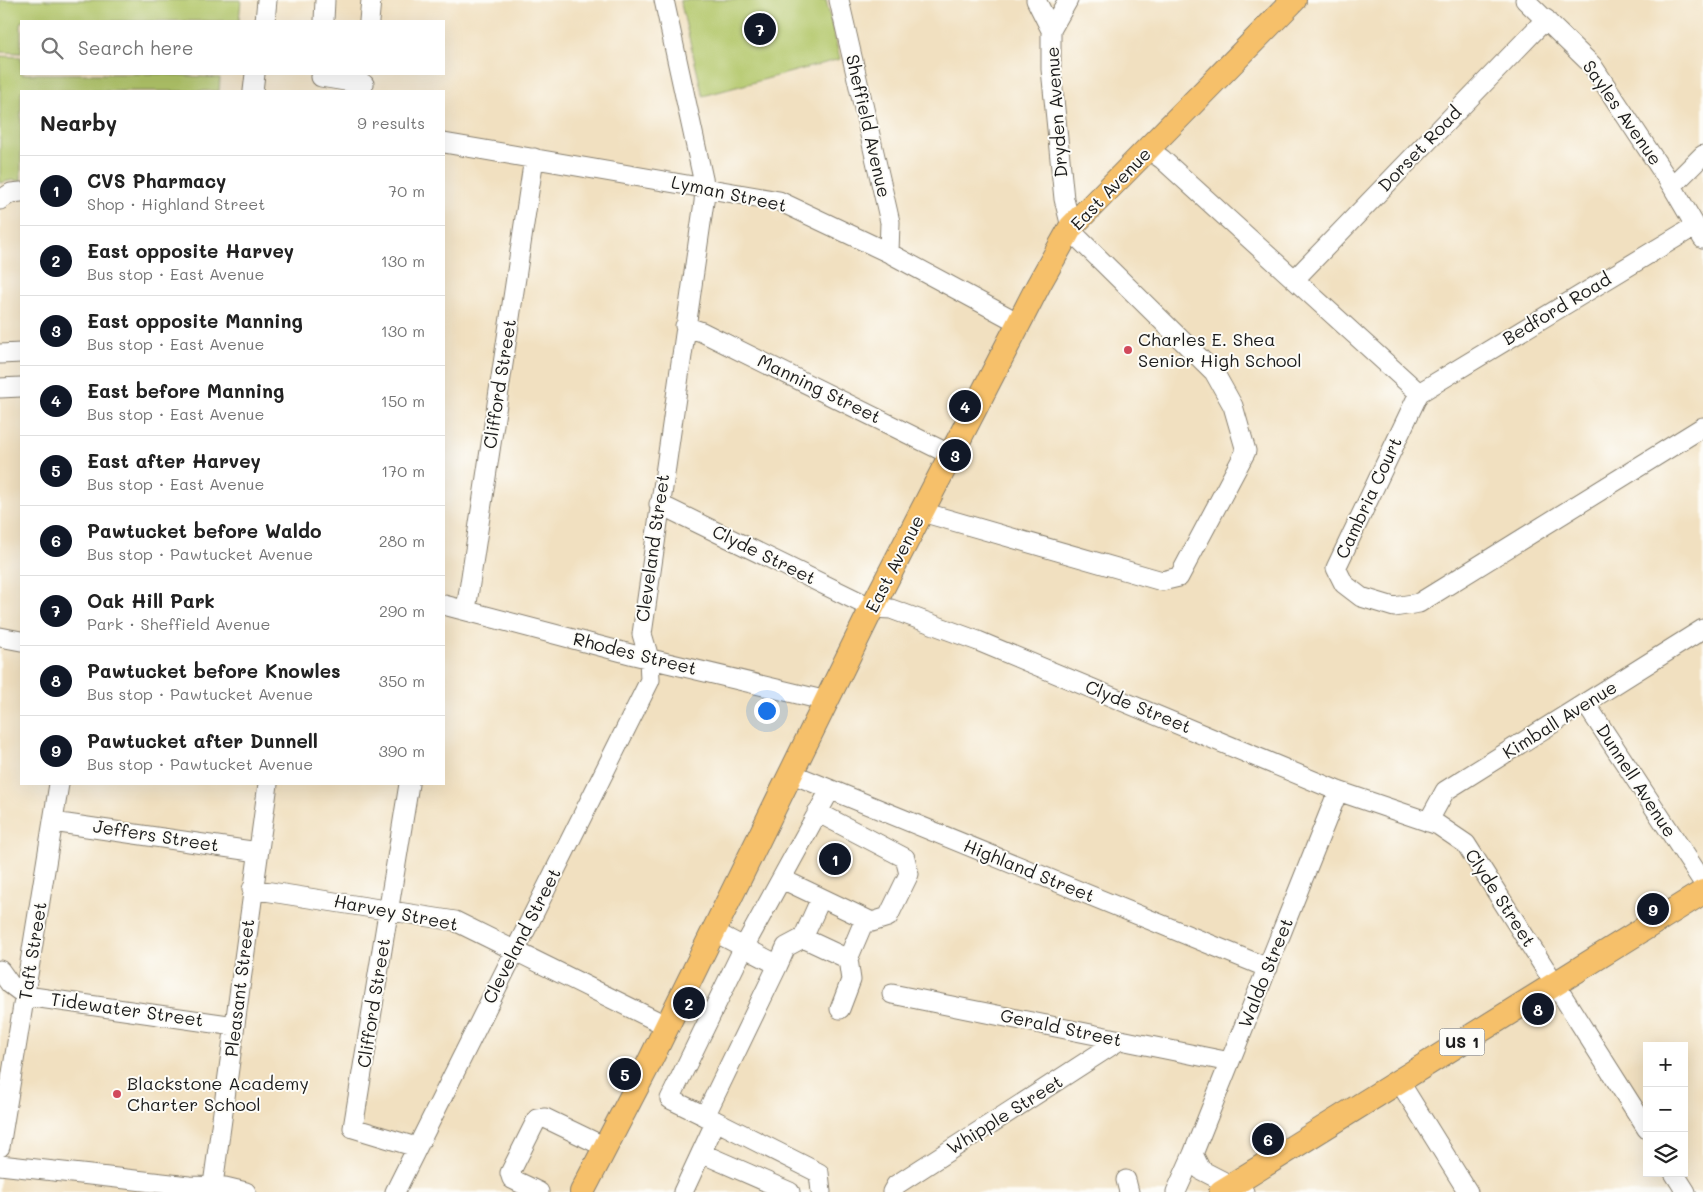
<!DOCTYPE html>
<meta charset="utf-8">
<style>
:root{--surface:#fff;--page:#f6f6f6;--text:#222;--muted:#767676;--line:#e0e0e0;--accent:#111827}
body{margin:0;font-family:Mali,sans-serif;background:var(--page);color:var(--text)}
.controls{position:absolute;right:15px;bottom:15px;display:grid;overflow:hidden;border-radius:0px;box-shadow:0 5px 20px #0002}
.controls button{width:45px;height:45px;display:grid;place-items:center;padding:0;border:0;border-bottom:1px solid var(--line);background:var(--surface);color:var(--text);font:25px sans-serif}
.you{position:absolute;left:766px;top:710px;width:18px;height:18px;margin:-12px;border:4px solid #fff;border-radius:50%;background:#1a73e8;box-shadow:0 0 0 8px #1a73e833}
.badge{display:grid;place-items:center;width:32px;height:32px;border-radius:50%;background:var(--accent);color:#fff;font-size:16px;font-weight:700}
.pin{position:absolute;translate:-50% -50%;border:2px solid #fff;box-shadow:0 1px 5px #0006}
.list{margin:0;padding:0;list-style:none}
h2{display:flex;justify-content:space-between;align-items:center;height:65px;margin:0;padding:0 20px;font-size:21px}
h2 small{font-size:16px;font-weight:400;color:var(--muted)}
.list li{display:grid;grid-template-columns:32px 1fr auto;gap:15px;align-items:center;box-sizing:border-box;height:70px;padding:0 20px;border-top:1px solid var(--line)}
.list b{display:block;font-size:19px;white-space:nowrap}
.list p{margin:0;font-size:16px;white-space:nowrap;color:var(--muted)}
.list em{font-size:16px;font-style:normal;color:var(--muted)}
.icon{flex:none;width:28px;height:28px;fill:none;stroke:currentColor;stroke-width:2;stroke-linecap:round;stroke-linejoin:round}
.map{position:relative;flex:none;width:1703px;height:1192px;overflow:hidden}
.search{position:absolute;background:var(--surface);box-shadow:0 5px 20px #0002;left:20px;top:20px;width:425px;height:55px;display:flex;align-items:center;gap:12px;box-sizing:border-box;padding:0 18px;border-radius:0px;color:var(--muted);font-size:19px}
.panel{position:absolute;background:var(--surface);box-shadow:0 5px 20px #0002;left:20px;top:90px;width:425px;height:695px;border-radius:0px}
.map>svg:first-child{display:block}
.green{fill:#b3c76b;stroke:#687244}
.lines{fill:none;stroke-linecap:round;stroke-linejoin:round}
.minor-casing{stroke:#867e6e;stroke-width:21}
.major-casing{stroke:#867e6e;stroke-width:26}
.minor{stroke:#fff;stroke-width:19}
.major{stroke:#f6c06b;stroke-width:24}
.poi-dot{fill:#d1495b;stroke:#fdfcf7;stroke-width:2}
.labels{text-anchor:middle;stroke-width:4;stroke-linejoin:round;paint-order:stroke}
.shield{fill:#fdfcf7;stroke:#605f5e;stroke-width:1}
.shield-label{font-size:16px;font-weight:bold;fill:#1c1c1c}
.street-label{font-size:18px;fill:#1c1c1c;stroke:#fdfcf7}
.poi-label{font-size:18px;fill:#1c1c1c;stroke:#fdfcf7;text-anchor:start}
</style>
<div class="map">
<svg width="1703" height="1192" viewBox="0 0 1703 1192">
<rect width="100%" height="100%" fill="#fdfcf7"/>
<filter id="ink" filterUnits="userSpaceOnUse"><feTurbulence type="fractalNoise" baseFrequency=".02" numOctaves="2"/><feDisplacementMap in="SourceGraphic" scale="10" xChannelSelector="R" yChannelSelector="G"/><feConvolveMatrix kernelMatrix="1 2 1 2 8 2 1 2 1" color-interpolation-filters="sRGB"/></filter>
<filter id="wash" filterUnits="userSpaceOnUse"><feTurbulence type="fractalNoise" baseFrequency=".0096" numOctaves="4" result="noise"/><feDisplacementMap in="SourceGraphic" scale="20" xChannelSelector="R" yChannelSelector="G"/><feGaussianBlur stdDeviation="1.12" result="paint"/><feColorMatrix in="noise" values="0 0 0 0 0 0 0 0 0 0 0 0 0 0 0 0 0 1.4 0 .05"/><feComposite in="paint" operator="in"/></filter>
<g filter="url(#wash)">
<rect width="100%" height="100%" fill="#f1e0c0"/>
<!-- green -->
<path class="green" d="M0,0H241L239,21H21V53L0,52Z
M680,0H826L840,59L703,96Z
M0,56L21,57V74H157L220,78L219,91H21V181L13,180L0,183Z"/>
</g>
<g filter="url(#ink)">
<g class="lines">
<!-- minor casing -->
<g class="minor-casing">
<path id="minor" d="M839,0L890,222L889,253
M1036,0L1051,30
M1068,0L1051,30V69L1064,199L1071,227
M1525,0L1592,65L1672,186L1703,239
M265,21L267,0
M324,21L325,0
M369,21L371,0
M321,77L364,84
M253,91L255,74
M444,143L779,201L889,253L1019,323
M1149,150L1162,159L1419,393
M1672,186L1703,155
M0,200L11,193L21,192
M1695,226L1419,393L1336,568L1344,584L1361,597L1394,607L1419,603L1703,427
M1295,279L1546,19
M685,326L702,332L951,455
M0,354L21,353
M0,388L21,387
M659,504L872,608L891,609L978,641L1338,791L1438,825L1466,844L1647,1129
M922,512L1162,581L1179,577L1246,451L1233,406L1214,372L1070,230
M444,605L634,655L827,701
M466,610L534,158
M0,637L21,641
M1586,704L1703,882
M790,773L1268,968
M409,784L353,1128L416,1147
M53,822L258,852
M1428,822L1445,791L1703,629
M782,879L872,922L888,917L909,874L905,858L817,812
M252,889L455,921L667,1026
M803,938L821,898
M778,965L786,947L803,938L848,959
M0,970L10,984L26,996L235,1026
M892,994L1230,1062
M840,1009L851,980L848,959L865,919
M1399,1081L1468,1192
M705,1116L670,1099L744,947L830,790
M716,1121L819,1173L821,1192
M0,1147L59,784
M701,1153L790,1192
M0,1165L189,1186L225,1187L246,1192
M1674,1173L1686,1192
M1126,1180L1129,1192
M212,1192L268,784
M395,1192L650,680L649,658L642,634L704,202L705,188L664,0
M539,1192L512,1179L510,1173L537,1119L545,1118L605,1147
M683,1192L716,1121L705,1116L778,965L713,931
M892,1192L896,1185L1120,1040
M1176,1192L1193,1154
M1244,1192L1201,1170L1193,1154L1338,791"/>
</g>
<!-- major casing -->
<g class="major-casing">
<path id="major" d="M582,1192L647,1067L872,608L1039,284L1071,227L1294,0
M1221,1192L1703,892"/>
</g>
<!-- minor -->
<use href="#minor" class="minor"/>
<!-- major -->
<use href="#major" class="major"/>
</g>
</g>
<!-- markers -->
<g class="poi-dot">
<circle cx="1128" cy="350" r="5"/>
<circle cx="117" cy="1094" r="5"/>
</g>
<g class="labels">
<!-- shield labels -->
<rect class="shield" x="1439.5" y="1028.5" width="45" height="27" rx="4"/>
<g class="shield-label">
<text x="1462" y="1048">US 1</text>
</g>
<!-- street labels -->
<g class="street-label">
<text transform="translate(1057 112) rotate(-94)" y="6">Dryden Avenue</text>
<text transform="translate(1622 113) rotate(55)" y="6">Sayles Avenue</text>
<text transform="translate(868 126) rotate(77)" y="6">Sheffield Avenue</text>
<text transform="translate(1420 149) rotate(-46)" y="6">Dorset Road</text>
<text transform="translate(1111 189) rotate(-46)" y="6">East Avenue</text>
<text transform="translate(729 194) rotate(12)" y="6">Lyman Street</text>
<text transform="translate(1557 309) rotate(-31)" y="6">Bedford Road</text>
<text transform="translate(500 384) rotate(-81)" y="6">Clifford Street</text>
<text transform="translate(819 389) rotate(26)" y="6">Manning Street</text>
<text transform="translate(1369 498) rotate(-65)" y="6">Cambria Court</text>
<text transform="translate(653 548) rotate(-82)" y="6">Cleveland Street</text>
<text transform="translate(764 555) rotate(26)" y="6">Clyde Street</text>
<text transform="translate(895 564) rotate(-63)" y="6">East Avenue</text>
<text transform="translate(635 654) rotate(14)" y="6">Rhodes Street</text>
<text transform="translate(1138 707) rotate(22)" y="6">Clyde Street</text>
<text transform="translate(1560 720) rotate(-32)" y="6">Kimball Avenue</text>
<text transform="translate(1636 781) rotate(57)" y="6">Dunnell Avenue</text>
<text transform="translate(156 836) rotate(9)" y="6">Jeffers Street</text>
<text transform="translate(1029 871) rotate(22)" y="6">Highland Street</text>
<text transform="translate(1500 898) rotate(57)" y="6">Clyde Street</text>
<text transform="translate(396 913) rotate(11)" y="6">Harvey Street</text>
<text transform="translate(522 936) rotate(-63)" y="6">Cleveland Street</text>
<text transform="translate(33 951) rotate(-81)" y="6">Taft Street</text>
<text transform="translate(1266 973) rotate(-68)" y="6">Waldo Street</text>
<text transform="translate(240 988) rotate(-83)" y="6">Pleasant Street</text>
<text transform="translate(374 1003) rotate(-81)" y="6">Clifford Street</text>
<text transform="translate(127 1010) rotate(8)" y="6">Tidewater Street</text>
<text transform="translate(1061 1028) rotate(12)" y="6">Gerald Street</text>
<text transform="translate(1005 1115) rotate(-32)" y="6">Whipple Street</text>
</g>
<!-- poi labels -->
<g class="poi-label">
<text x="1138" y="346">Charles E. Shea<tspan x="1138" dy="21">Senior High School</tspan></text>
<text x="127" y="1090">Blackstone Academy<tspan x="127" dy="21">Charter School</tspan></text>
</g>
</g>
</svg>
<div class="controls">
<button>+</button>
<button>−</button>
<button><svg class="icon" aria-label="layers" viewBox="0 0 24 24"><path d="M12 4l9 5-9 5-9-5zM3 14l9 5 9-5"/></svg></button>
</div>
<div class="you"></div>
<div class="pin badge" style="left:835px;top:859px">1</div>
<div class="pin badge" style="left:689px;top:1003px">2</div>
<div class="pin badge" style="left:955px;top:455px">3</div>
<div class="pin badge" style="left:965px;top:406px">4</div>
<div class="pin badge" style="left:625px;top:1074px">5</div>
<div class="pin badge" style="left:1268px;top:1139px">6</div>
<div class="pin badge" style="left:760px;top:29px">7</div>
<div class="pin badge" style="left:1538px;top:1009px">8</div>
<div class="pin badge" style="left:1653px;top:909px">9</div>
<div class="search"><svg class="icon" aria-label="search" viewBox="0 0 24 24"><circle cx="10" cy="10" r="6"/><path d="M15 15l6 6"/></svg>Search here</div>
<section class="panel">
<h2>Nearby<small>9 results</small></h2>
<ul class="list">
<li><span class="badge">1</span><div><b>CVS Pharmacy</b><p>Shop · Highland Street</p></div><em>70 m</em></li>
<li><span class="badge">2</span><div><b>East opposite Harvey</b><p>Bus stop · East Avenue</p></div><em>130 m</em></li>
<li><span class="badge">3</span><div><b>East opposite Manning</b><p>Bus stop · East Avenue</p></div><em>130 m</em></li>
<li><span class="badge">4</span><div><b>East before Manning</b><p>Bus stop · East Avenue</p></div><em>150 m</em></li>
<li><span class="badge">5</span><div><b>East after Harvey</b><p>Bus stop · East Avenue</p></div><em>170 m</em></li>
<li><span class="badge">6</span><div><b>Pawtucket before Waldo</b><p>Bus stop · Pawtucket Avenue</p></div><em>280 m</em></li>
<li><span class="badge">7</span><div><b>Oak Hill Park</b><p>Park · Sheffield Avenue</p></div><em>290 m</em></li>
<li><span class="badge">8</span><div><b>Pawtucket before Knowles</b><p>Bus stop · Pawtucket Avenue</p></div><em>350 m</em></li>
<li><span class="badge">9</span><div><b>Pawtucket after Dunnell</b><p>Bus stop · Pawtucket Avenue</p></div><em>390 m</em></li>
</ul>
</section>
</div>
